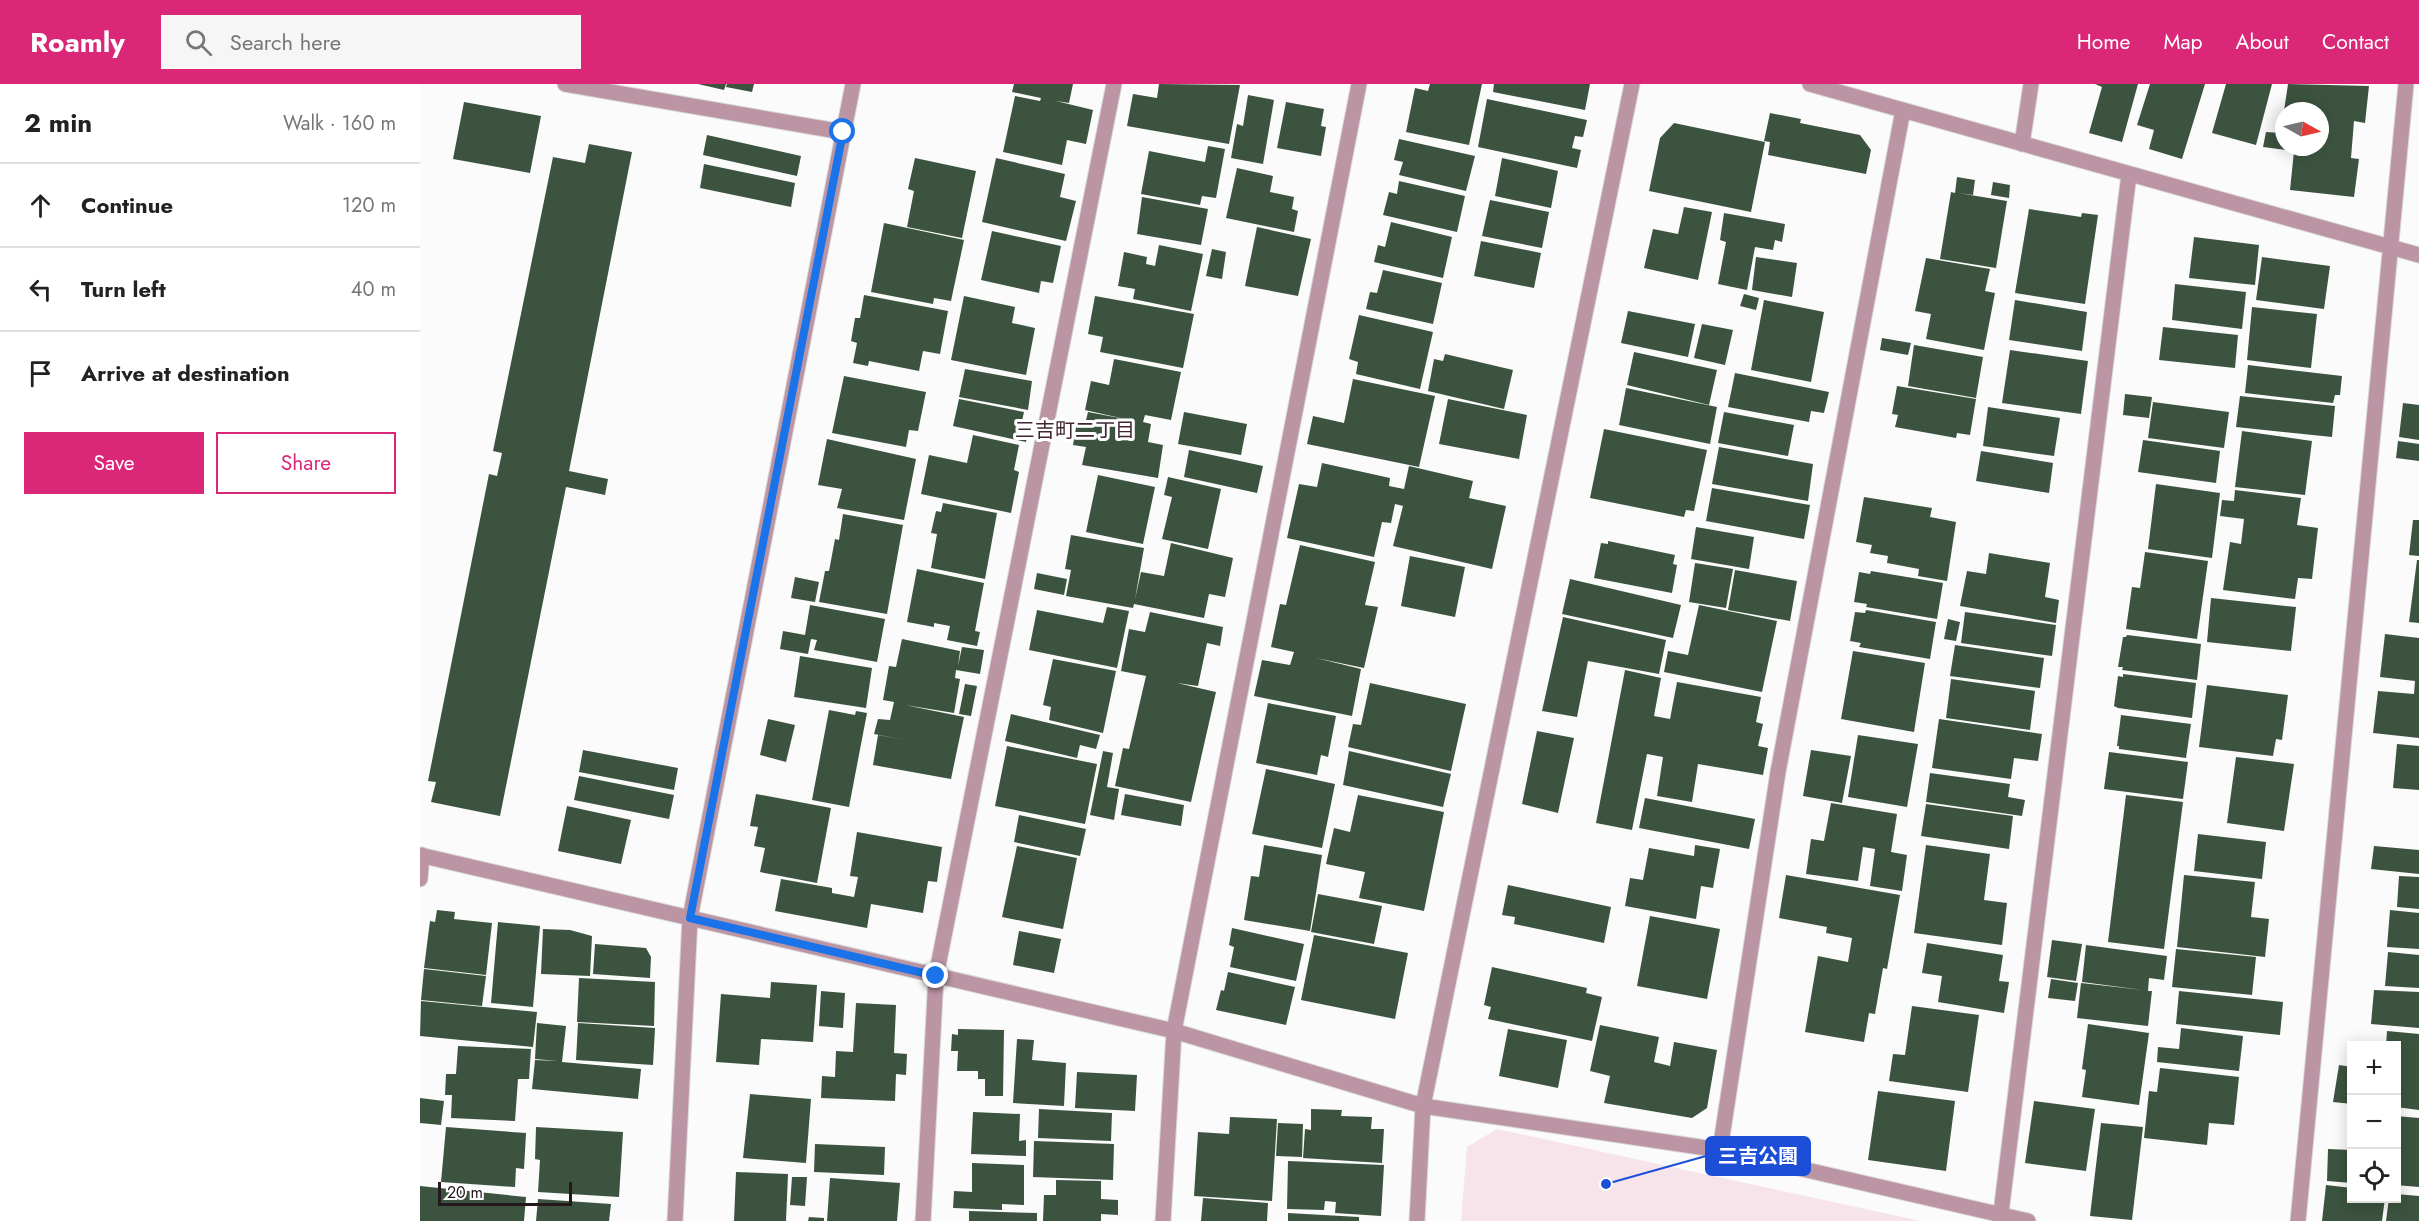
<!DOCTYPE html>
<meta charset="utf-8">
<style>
:root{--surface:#fff;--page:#f6f6f6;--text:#222;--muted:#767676;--line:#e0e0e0;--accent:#db2777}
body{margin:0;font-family:Jost,"Noto Sans JP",sans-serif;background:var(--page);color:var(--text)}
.controls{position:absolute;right:18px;bottom:18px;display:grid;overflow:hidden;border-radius:0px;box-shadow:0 3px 15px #0003}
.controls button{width:54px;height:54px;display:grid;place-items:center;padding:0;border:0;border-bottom:2px solid var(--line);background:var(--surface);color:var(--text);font:30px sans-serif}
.compass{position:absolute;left:1855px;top:18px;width:54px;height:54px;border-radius:50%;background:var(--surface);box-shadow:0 3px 15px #0003;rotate:98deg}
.scale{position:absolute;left:18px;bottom:15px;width:134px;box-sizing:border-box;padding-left:6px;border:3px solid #24171d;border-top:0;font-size:16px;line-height:21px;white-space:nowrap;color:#24171d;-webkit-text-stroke:4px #fff;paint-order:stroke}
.stop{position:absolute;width:18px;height:18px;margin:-14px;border:4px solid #1a73e8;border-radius:50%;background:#fff}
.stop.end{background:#1a73e8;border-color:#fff;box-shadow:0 2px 6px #0008}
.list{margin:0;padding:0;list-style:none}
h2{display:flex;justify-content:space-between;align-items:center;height:78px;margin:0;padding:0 24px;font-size:26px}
h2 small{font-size:20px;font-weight:400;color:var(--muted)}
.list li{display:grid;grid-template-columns:39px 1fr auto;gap:18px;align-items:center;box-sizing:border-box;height:84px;padding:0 24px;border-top:2px solid var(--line)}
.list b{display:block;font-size:22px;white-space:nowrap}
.list em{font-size:20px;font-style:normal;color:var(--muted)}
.actions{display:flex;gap:12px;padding:18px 24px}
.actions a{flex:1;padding:14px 0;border:2px solid var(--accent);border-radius:0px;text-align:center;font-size:21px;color:var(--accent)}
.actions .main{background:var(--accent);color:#fff}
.icon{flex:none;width:33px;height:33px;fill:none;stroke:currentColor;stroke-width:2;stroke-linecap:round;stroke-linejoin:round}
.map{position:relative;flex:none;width:1999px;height:1137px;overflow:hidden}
header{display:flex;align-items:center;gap:36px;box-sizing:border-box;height:84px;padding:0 30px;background:var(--accent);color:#fff}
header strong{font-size:28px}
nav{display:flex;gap:33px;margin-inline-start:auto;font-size:21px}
.search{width:420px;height:54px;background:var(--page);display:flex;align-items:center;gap:15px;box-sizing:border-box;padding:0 21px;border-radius:0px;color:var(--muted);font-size:22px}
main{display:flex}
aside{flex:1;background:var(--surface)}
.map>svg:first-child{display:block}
.green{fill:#f7e4eb}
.building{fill:#3c543f}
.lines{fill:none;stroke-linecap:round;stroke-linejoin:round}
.minor-casing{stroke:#d9d7d7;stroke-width:17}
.minor{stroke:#bc95a5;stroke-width:15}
.route{stroke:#1a73e8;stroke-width:8}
.labels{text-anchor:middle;stroke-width:6;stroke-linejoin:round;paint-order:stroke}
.neighbourhood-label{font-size:20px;fill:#412532;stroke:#fff}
.leader{fill:none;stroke:#1d4ed8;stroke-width:2}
.callout-dot{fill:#1d4ed8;stroke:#fff;stroke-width:2}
.callout{fill:#1d4ed8;stroke:#1d4ed8;stroke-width:2}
.callout-label{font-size:20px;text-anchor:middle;font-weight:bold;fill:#fff}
</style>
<header>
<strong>Roamly</strong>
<div class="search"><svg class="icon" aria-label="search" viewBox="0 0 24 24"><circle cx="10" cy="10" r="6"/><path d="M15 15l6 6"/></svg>Search here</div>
<nav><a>Home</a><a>Map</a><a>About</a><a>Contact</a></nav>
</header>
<main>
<aside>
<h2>2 min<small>Walk · 160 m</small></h2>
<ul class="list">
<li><svg class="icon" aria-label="ahead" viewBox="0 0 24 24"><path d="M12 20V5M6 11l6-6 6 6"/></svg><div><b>Continue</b></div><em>120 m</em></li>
<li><svg class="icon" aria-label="left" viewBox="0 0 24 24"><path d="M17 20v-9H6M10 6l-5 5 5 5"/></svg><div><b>Turn left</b></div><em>40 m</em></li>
<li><svg class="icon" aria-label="arrive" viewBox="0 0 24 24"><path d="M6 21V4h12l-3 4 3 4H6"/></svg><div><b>Arrive at destination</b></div></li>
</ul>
<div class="actions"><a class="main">Save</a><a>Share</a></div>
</aside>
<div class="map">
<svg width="1999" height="1137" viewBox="0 0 1999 1137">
<rect width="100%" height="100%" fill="#fbfbfb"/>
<!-- green -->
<path class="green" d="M1077,1045L1501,1137H1502H1041L1047,1063Z"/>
<!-- building -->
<path class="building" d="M278,0H306L304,6Z
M307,0H334L332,8L306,3Z
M594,0H653L649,19L636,17L673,26L666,60L647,56L642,81L583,68L595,12L620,17L621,14L592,8Z
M739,0L820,1L809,60L707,42L713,10L737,14Z
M1010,0H1062L1049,61L986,48L995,4L1008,7Z
M1074,0H1170L1165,26L1073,8Z
M1675,0H1718L1702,58L1669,49L1682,3Z
M1730,0H1785L1762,75L1729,65L1734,46L1717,41Z
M1806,0H1852L1836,61L1792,49Z
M1868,0L1949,2L1945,39L1934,37L1931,74L1939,75L1934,113L1870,106L1874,67L1843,63L1846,48L1860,49L1863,36L1864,63H1900V27H1864Z
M828,11L854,16L843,80L811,74L817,40L823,42Z
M1067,15L1167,36L1163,53L1155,52L1152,64L1161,66L1157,84L1058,63Z
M44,18L121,32L110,89L33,75Z
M866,18L904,25L901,42L906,43L901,72L857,64Z
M1350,29L1381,35L1380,39L1440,51L1451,66L1446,90L1348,71L1350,58L1344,57Z
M1254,39L1345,58L1331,128L1229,107L1240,54Z
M287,51L381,72L377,92L283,71Z
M979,55L1055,72L1046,107L979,91L983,78L974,76Z
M169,60L212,68L149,387L188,395L185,411L146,403L80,732L11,718L16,698L8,697L69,390L77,392L82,369L73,367L133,73L165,79Z
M788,62L805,65L796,114L782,112L780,121L721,110L729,67L785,78Z
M495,74L556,87L542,154L487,143L494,107L488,105Z
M576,74L645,90L640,113L656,117L646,157L562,138Z
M1082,74L1138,87L1131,124L1075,112Z
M284,80L375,99L371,123L280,104Z
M817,84L853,92L850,108L874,113L872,125L878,127L874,148L806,134Z
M1537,93L1555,96L1553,111L1538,109L1587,117L1576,184L1520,175L1531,108L1535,109Z
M979,97L1045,112L1037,148L963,131L969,108L977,110Z
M1573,98L1590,101L1589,114L1571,111Z
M722,113L788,125L781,161L717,150Z
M1070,116L1129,128L1122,164L1062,152Z
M1264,123L1292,128L1278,196L1224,184L1233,145L1258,150Z
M1609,125L1661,133L1662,129L1678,131L1665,220L1595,209Z
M1304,129L1365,140L1362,158L1355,156L1353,166L1335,163L1327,206L1298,200L1306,158L1300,156Z
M971,138L1032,153L1023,194L954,178L958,161L965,163Z
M464,139L544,156L531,217L514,214L513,220L451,208Z
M837,143L891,155L878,212L825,202Z
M572,147L641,162L633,199L621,197L619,209L561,196Z
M1774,153L1839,161L1835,201L1769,194Z
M1061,157L1121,169L1114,204L1054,192Z
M739,161L783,170L771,227L713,215L715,205L698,202L704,168L727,173L726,180L735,182Z
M792,165L806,168L802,195L786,192Z
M1336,173L1377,179L1372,213L1332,206Z
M1842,173L1910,182L1904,225L1836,216Z
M1506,174L1570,185L1565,207L1575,209L1564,266L1506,255L1511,230L1495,227Z
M963,186L1022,199L1013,240L946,225L950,208L957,209Z
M1755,200L1826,208L1822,245L1752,236Z
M1324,210L1339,214L1336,226L1320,222Z
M444,211L528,227L520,270L503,267L499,287L449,277L448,282L433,279L437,259L431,257L435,234H440Z
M544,212L595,223L592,239L615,244L606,291L531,276Z
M675,212L774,230L763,284L680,268L683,253L668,250Z
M1344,216L1404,228L1391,298L1331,286Z
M1595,216L1667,228L1662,267L1589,256Z
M1832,223L1897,230L1891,284L1827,276Z
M1208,227L1275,240L1268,273L1201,259Z
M939,231L1013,248L1000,305L936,290L938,278L929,275Z
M1282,240L1313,246L1305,281L1274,274Z
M1743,243L1818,251L1815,284L1739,276Z
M1462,254L1491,259L1488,271L1460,266Z
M1494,261L1563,273L1556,314L1488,302Z
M1590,266L1668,277L1661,330L1582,319Z
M1214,268L1297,286L1289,321L1207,301Z
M1025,270L1093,286L1084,325L1008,307L1014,275L1023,277Z
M694,275L761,288L751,336L725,331L723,338L731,340L728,358L743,361L738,394L662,381L666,363L653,361L657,338L665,340L668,328L705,335L665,326L671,297L689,301Z
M1828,281L1922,292L1920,311H1915L1913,319L1825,309Z
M545,285L612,297L608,326L539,313Z
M1315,289L1409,308L1404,329L1391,327L1389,338L1308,323Z
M424,292L506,308L498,347L489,346L486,363L412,349Z
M933,295L1015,312L999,383L887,360L893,332L924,339Z
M1477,302L1556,315L1550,351L1537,349L1536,354L1475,343L1478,331L1472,330Z
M1206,304L1297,323L1290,360L1199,341Z
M1705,310L1732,313L1729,334L1703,331Z
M1820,312L1915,322L1912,353L1816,343Z
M539,315L604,328L602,337L610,339L606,358L533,342Z
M1028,315L1107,331L1099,375L1019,360Z
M1733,318L1809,328L1804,364L1728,354Z
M1983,319L1999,321V356L1979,353Z
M1568,323L1640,334L1634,372L1563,362Z
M764,328L827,340L821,371L758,360Z
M1304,328L1374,341L1368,372L1298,359Z
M1184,345L1287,366L1274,427L1266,426L1264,433L1170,414Z
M1822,347L1892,357L1885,411L1815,403Z
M553,351L599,361L594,386L599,388L591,429L501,410L509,371L547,379Z
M407,355L496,375L484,436L417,424L422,405L398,401Z
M1723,356L1800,367L1796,399L1718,388Z
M1978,357L1999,360V377L1976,374Z
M1299,363L1393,380L1388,417L1292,400Z
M769,366L843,382L837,409L764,393Z
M1561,367L1633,379L1629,409L1556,397Z
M902,379L970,394L969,402L984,405L989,382L1053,397L1049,414L1086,422L1072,485L973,462L983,422L975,420L971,439L962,438L954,473L867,454L879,400L897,403Z
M678,391L735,403L723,460L666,448Z
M748,393L801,405L788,465L742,455L752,413L744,411Z
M1736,400L1800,409L1792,474L1728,465Z
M1292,404L1390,421L1384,455L1286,437Z
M1815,406L1881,414L1877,441L1898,444L1892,495L1878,494L1875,515L1803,506L1810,458L1821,460L1824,435L1800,432L1802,416L1814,417Z
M1444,413L1512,424L1510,433L1536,438L1527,497L1498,492L1499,485L1467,479L1468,472L1450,469L1452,461L1436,458Z
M523,419L577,429L565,495L511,484L517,450L511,449L516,427L521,428Z
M423,430L483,441L467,530L399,518L405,487H409L415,455L419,456Z
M1993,436H1999V472L1989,471Z
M1276,443L1334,453L1329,485L1271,475Z
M651,451L724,464L715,515L721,488L744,492L751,459L813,474L805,513L789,510L784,534L714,520L713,524L646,512L651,486L645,485Z
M1188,457L1255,471L1253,480L1257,481L1252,509L1174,494L1181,459L1188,460Z
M880,461L955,478L945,521L958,523L944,584L896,574L941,585L932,632L834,612L842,576L870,581L874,568L851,563L860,520L866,521Z
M1725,468L1788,477L1777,555L1706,545L1712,503L1720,504Z
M1569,469L1630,479L1625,513L1639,516L1636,539L1540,522L1547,487L1566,490Z
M990,472L1045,483L1035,533L981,522Z
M1997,476H1999V539L1989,538Z
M1275,479L1313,485L1306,524L1269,518Z
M497,485L564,499L555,547L560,548L557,562L527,556L530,542L514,539V543L487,538Z
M1315,486L1377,497L1370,537L1308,526Z
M1451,487L1523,499L1517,535L1446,523L1447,520L1434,518L1439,488L1450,490Z
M617,489L647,495L644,511L614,505Z
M375,493L399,498L395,518L371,514Z
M1150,495L1261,521L1253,554L1142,530Z
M1791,514L1876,523L1871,567L1787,558Z
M390,521L465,535L457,578L394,566L397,556L391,555L388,570L360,565L363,547L385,551Z
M1279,521L1357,537L1342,608L1244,588L1248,567L1268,571Z
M687,523L709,527L697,584L609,566L617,526L683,539Z
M1446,526L1516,538L1510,575L1439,563L1441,559L1430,557L1435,528L1445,529Z
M730,528L803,543L800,562L787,559L778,602L757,599L796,608L771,718L695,702L703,664L709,665L726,592L701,587L709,545L725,548Z
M1545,528L1636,541L1632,572L1541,559Z
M1143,533L1246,556L1239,590L1168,577L1157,633L1122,627Z
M1528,535L1540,538L1536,557L1524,555Z
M1965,550L1999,554V654L1953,649L1958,607L1994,610L1995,597L1960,593Z
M1707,551L1781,560L1777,596L1702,586L1703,583H1698L1703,553H1706Z
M482,555L540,567L538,582L542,563L564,566L560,590L536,586L535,594L540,595L534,629L485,621L544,633L531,695L453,681L458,651L485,656L454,650L458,635L470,636L474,618L463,616L469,582L476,583Z
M1535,561L1624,574L1620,604L1530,592Z
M1433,567L1505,579L1494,648L1421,635Z
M380,572L452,584L446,624L374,613Z
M633,575L696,587L683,649L629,636L631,623L623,621Z
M1205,586L1241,594L1234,632L1250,635L1257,598L1341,613L1336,638L1343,640L1338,662L1348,664L1343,691L1278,680L1272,718L1237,712L1243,673L1227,670L1212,746L1176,739Z
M1703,590L1776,599L1772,634L1698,624L1694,622L1698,592L1703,593Z
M1531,595L1615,607L1610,646L1526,634Z
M950,599L1046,620L1031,687L928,663L933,640L941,641Z
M545,600L557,602L551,632L539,630Z
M1787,601L1868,611L1862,656L1856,655L1853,672L1779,663Z
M848,619L916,632L908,673L901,671L897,691L836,679Z
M409,626L435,631L436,627L447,629L429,723L392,716Z
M591,630L680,651L676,665L660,661L657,674L585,657Z
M1701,631L1771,640L1766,674L1699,665V662H1697Z
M348,635L375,641L366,678L340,671Z
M1519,635L1622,650L1618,677L1594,674L1591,695L1512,684Z
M1117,647L1154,654L1138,729L1102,720Z
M1438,651L1498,660L1487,723L1428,713Z
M1977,660L1999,662V706L1973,704Z
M587,662L677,680L665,740L575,722Z
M163,666L258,684L254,706L159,688Z
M1391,666L1431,672L1422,719L1383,712Z
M683,667L693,669L687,703L699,705L694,736L670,731Z
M929,667L1031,690L1023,723L923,701Z
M1689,668L1768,678L1763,715L1684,705Z
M1816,673L1874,680L1864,747L1807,739Z
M846,685L915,700L902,764L832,750Z
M1510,689L1590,700L1588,713L1605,716L1602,732L1506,718Z
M159,692L254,711L249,735L154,716Z
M336,710L411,724L397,799L340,788L345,764L334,762L338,743L330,742Z
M705,710L764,721L761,742L701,731Z
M938,711L1024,728L1004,827L939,814L945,788L906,780L914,744L930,748Z
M1706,711L1763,718L1744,865L1688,858Z
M1225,714L1335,735L1329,765L1219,744Z
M1411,719L1477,730L1471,768L1487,771L1482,807L1450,802L1455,765L1443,763L1438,797L1386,790L1391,755L1404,757Z
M1506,720L1593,732L1589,765L1501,752Z
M147,722L211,736L201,780L138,767Z
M599,731L666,745L660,772L594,758Z
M437,748L522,763L517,798L508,797L503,829L451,820L447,844L355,827L361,795L412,804V809L434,813L438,793L430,792Z
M1778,750L1846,758L1842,795L1774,787Z
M844,761L902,771L890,847L824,836L831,792L839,793Z
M1275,761L1300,765L1293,804L1281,802L1276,835L1205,822L1210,794L1223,796L1229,764L1274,772Z
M1506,761L1570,770L1564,816L1587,819L1582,861L1494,849Z
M597,762L657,774L643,845L582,833Z
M1954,762L1999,766V790L1951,785Z
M1366,791L1480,811L1467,885L1463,884L1455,930L1449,929L1444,958L1385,948L1398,872L1428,878L1432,854L1406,849L1407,843L1359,834Z
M1764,791L1835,798L1831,833L1849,835L1845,873L1757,863Z
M1979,792L1999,793V825L1977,823Z
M1088,801L1191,823L1184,859L1094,840L1095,833L1082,831Z
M898,810L962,822L954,860L891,848Z
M17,826L35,828L34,835L72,839L66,891L4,884L10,837L15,838Z
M1970,826L1999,829V865L1967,863Z
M1230,832L1300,845L1287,915L1217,902Z
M78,838L120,842L113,923L71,919Z
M812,844L884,860L876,897L810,883L814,863L809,861Z
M123,845L150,846L172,852L170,892L121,890Z
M599,847L641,855L634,889L593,881Z
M894,851L988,869L975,935L881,916Z
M1632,856L1662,860L1656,897L1627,893Z
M1507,859L1583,871L1579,897L1589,898L1584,929L1518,918L1522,892L1502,889Z
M175,860L226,864L231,873L230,894L173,890Z
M1666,861L1747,872L1744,896L1729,894L1728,907H1732L1728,942L1657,934L1661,899L1723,906L1662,898Z
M1756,865L1836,873L1832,911L1752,903Z
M1968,868L1999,871V904L1965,902Z
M1072,883L1167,904L1166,909L1182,913L1172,957L1068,935L1071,923L1064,921Z
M4,885L66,892L62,922L1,916Z
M808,888L875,903L866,941L796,926L801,906L804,907Z
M159,894L235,898L234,942L157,938Z
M1631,895L1658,899L1655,917L1628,914Z
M351,898L397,901L393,958L341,955L339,981L296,978L301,910L350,914Z
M1954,906L1999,908V944L1951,940Z
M401,907L425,909L423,944L399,942Z
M1759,907L1863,918L1860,951L1756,940Z
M1,917L117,928L113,963L0,952Z
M436,919L476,921L474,969L487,970L486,991L476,990L475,1017L401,1014L402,992L415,993L416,967L433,968Z
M1492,922L1559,931L1548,1008L1469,997L1473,970L1485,971Z
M117,939L146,942L142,978L221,985L218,1015L112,1005L115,976L138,977L115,975Z
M158,939L235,944L233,981L156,976Z
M1668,940L1729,949L1719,1021L1662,1013L1666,986L1662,985Z
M1180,941L1239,953L1234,978L1250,982L1254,958L1297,966L1287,1024L1272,1034L1184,1019L1190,992L1170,987Z
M1761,944L1823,952L1819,987L1737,978L1738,963L1759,965Z
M538,945L584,946L583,1012H565V995H558V987H537L538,967H531L532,950L538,951Z
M1088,945L1147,956L1138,1004L1079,992Z
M1967,947L1999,950V1026L1976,1023V962H1966Z
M597,955L614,956L612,976L646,979L644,1022L593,1019Z
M38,962L111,965L109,995H98L95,1037L31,1034L32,1011H25L26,990H36Z
M1919,981L1932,983V1020L1913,1018Z
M1740,984L1819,993L1814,1041L1789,1039L1787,1061L1724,1054L1729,1007L1737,1008Z
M657,988L717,991L715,1027L655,1024Z
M1458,1007L1535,1017L1526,1087L1448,1076Z
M330,1010L391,1015L386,1079L323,1074Z
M0,1014L24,1017L21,1041L0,1039Z
M1614,1017L1675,1025L1666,1087L1605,1079Z
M619,1025L692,1029L691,1057L618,1054Z
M891,1025L922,1026L921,1032L952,1033L951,1045H964L962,1079L883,1074L885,1045L891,1046Z
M553,1028L600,1030L599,1057L606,1056V1072L551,1070Z
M1976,1032L1999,1034V1103L1976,1101Z
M810,1033L857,1035L852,1117L774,1112L778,1048L809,1050Z
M858,1039L883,1040L882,1073L856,1072Z
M1681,1039L1723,1043L1712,1136L1670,1132Z
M26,1043L106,1049L104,1085L96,1084L95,1103L21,1098Z
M116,1043L203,1048L199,1113L118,1108L120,1076L115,1075Z
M614,1057L694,1060L693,1096L613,1093Z
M395,1060L465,1063L464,1091L394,1088Z
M1908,1065L1932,1066V1099L1907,1097Z
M868,1077L964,1081L961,1132L915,1129L916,1118L905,1117L904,1126L867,1125Z
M552,1079L604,1081V1121L582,1120V1126L533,1124L534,1107L552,1108Z
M316,1088L368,1090L366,1137H314Z
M372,1093H387L385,1122L370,1121Z
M410,1094L480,1099L477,1137H407Z
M636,1096L681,1097V1115L698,1116V1131L681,1130V1137H623L624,1111H636Z
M1906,1101L1932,1104V1114H1965L1962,1137H1902Z
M0,1102L106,1113L104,1137H0Z
M1976,1110L1999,1112V1137H1966L1969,1114H1976Z
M783,1114L848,1119L847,1137H781Z
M118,1115L191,1120L189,1137H116Z
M549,1127L617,1129V1137H549Z
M868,1129L939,1133V1137H868Z
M389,1133L404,1134V1137H388Z"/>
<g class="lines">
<!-- minor casing -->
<g class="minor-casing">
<path id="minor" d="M145,0L423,48
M1390,0L1999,171
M1602,60L1611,0
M0,771L754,947L1003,1022L1300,1066L1608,1137
M0,795L2,771
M1300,1066L1358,688L1483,26
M255,1137L270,834L433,0
M503,1137L516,892L694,0
M743,1137L754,947L939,0
M997,1137L1003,1022L1212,0
M1580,1137L1709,90
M1878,1137L1986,0"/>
</g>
<!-- minor -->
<use href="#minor" class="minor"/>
</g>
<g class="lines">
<!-- route -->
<path class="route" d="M423,48L270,834L516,892"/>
</g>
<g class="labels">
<!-- neighbourhood labels -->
<g class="neighbourhood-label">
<text x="655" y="353">三吉町二丁目</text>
</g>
</g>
<!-- callouts -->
<path class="leader" d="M1186 1100L1286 1072"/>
<circle class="callout-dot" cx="1186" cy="1100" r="6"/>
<rect class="callout" x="1286" y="1053" width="104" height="38" rx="6"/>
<g class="callout-label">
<text x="1338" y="1079">三吉公園</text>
</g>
</svg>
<div class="controls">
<button>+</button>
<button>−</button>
<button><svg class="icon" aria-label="locate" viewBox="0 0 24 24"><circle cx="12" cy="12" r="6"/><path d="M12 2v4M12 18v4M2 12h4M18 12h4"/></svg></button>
</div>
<svg class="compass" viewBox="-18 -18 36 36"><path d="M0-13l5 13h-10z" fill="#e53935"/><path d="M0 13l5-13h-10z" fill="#767676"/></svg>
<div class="scale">20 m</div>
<div class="stop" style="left:423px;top:48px"></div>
<div class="stop end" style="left:516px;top:892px"></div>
</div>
</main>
